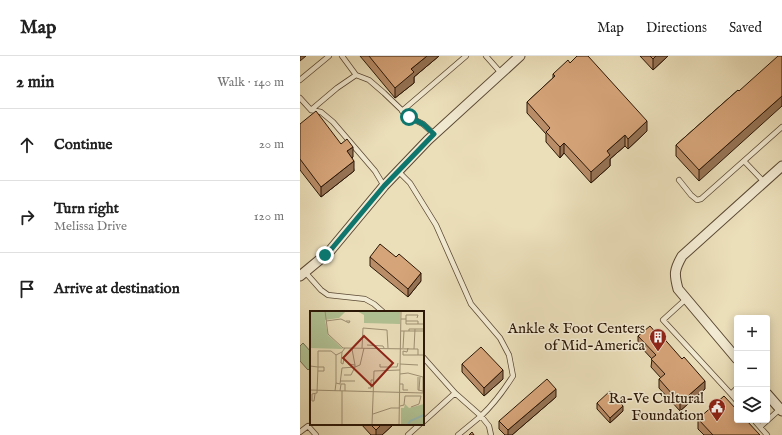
<!DOCTYPE html>
<meta charset="utf-8">
<style>
:root{--surface:#fff;--page:#f6f6f6;--text:#222;--muted:#767676;--line:#e0e0e0}
body{margin:0;font-family:"IM FELL English",serif;background:var(--page);color:var(--text)}
.controls{position:absolute;right:12px;bottom:12px;display:grid;overflow:hidden;border-radius:4px;box-shadow:0 2px 10px #0003}
.controls button{width:36px;height:36px;display:grid;place-items:center;padding:0;border:0;border-bottom:1px solid var(--line);background:var(--surface);color:var(--text);font:20px sans-serif}
.stop{position:absolute;width:12px;height:12px;margin:-9px;border:3px solid #0f766e;border-radius:50%;background:#fff}
.stop.end{background:#0f766e;border-color:#fff;box-shadow:0 1px 4px #0008}
.list{margin:0;padding:0;list-style:none}
h2{display:flex;justify-content:space-between;align-items:center;height:52px;margin:0;padding:0 16px;font-size:17px}
h2 small{font-size:13px;font-weight:400;color:var(--muted)}
.list li{display:grid;grid-template-columns:26px 1fr auto;gap:12px;align-items:center;box-sizing:border-box;height:72px;padding:0 16px;border-top:1px solid var(--line)}
.list b{display:block;font-size:15px;white-space:nowrap}
.list p{margin:0;font-size:13px;white-space:nowrap;color:var(--muted)}
.list em{font-size:13px;font-style:normal;color:var(--muted)}
.icon{flex:none;width:22px;height:22px;fill:none;stroke:currentColor;stroke-width:2;stroke-linecap:round;stroke-linejoin:round}
.map{position:relative;flex:none;width:482px;height:379px;overflow:hidden}
header{display:flex;align-items:center;gap:24px;box-sizing:border-box;height:56px;padding:0 20px;background:var(--surface);border-bottom:1px solid var(--line)}
header strong{font-size:19px}
nav{display:flex;gap:22px;margin-inline-start:auto;font-size:14px}
main{display:flex}
aside{flex:1;background:var(--surface)}
.map>svg:first-child{display:block}
.green{fill:#b1c395;stroke:#6e6c4e}
.lines{fill:none;stroke-linecap:round;stroke-linejoin:round}
.lane-casing{stroke:#5a4833;stroke-width:6}
.street-casing{stroke:#5a4833;stroke-width:11}
.lane{stroke:#f2ead2;stroke-width:4.5}
.street{stroke:#f2ead2;stroke-width:9}
.wall{fill:#b88d68;stroke:#2a1606}
.shaded-wall{fill:#967355;stroke:#2a1606}
.building{fill:#d6a479;stroke:#2a1606}
.route{stroke:#0f766e;stroke-width:5}
.labels{text-anchor:middle;stroke-width:3;stroke-linejoin:round;paint-order:stroke}
.poi-label{font-size:15px;fill:#2a1606;stroke:#f2ead2;text-anchor:end}
.inset-river{fill:none;stroke:#98bcb3;stroke-width:2}
.inset-road{fill:none;stroke:#9e8f72;stroke-width:1}
.view{fill:#8f2418;fill-opacity:0.15;stroke:#8f2418;stroke-width:2}
.inset-edge{fill:none;stroke:#2a1606;stroke-width:2}
</style>
<header>
<strong>Map</strong>
<nav><a>Map</a><a>Directions</a><a>Saved</a></nav>
</header>
<main>
<aside>
<h2>2 min<small>Walk · 140 m</small></h2>
<ul class="list">
<li><svg class="icon" aria-label="ahead" viewBox="0 0 24 24"><path d="M12 20V5M6 11l6-6 6 6"/></svg><div><b>Continue</b></div><em>20 m</em></li>
<li><svg class="icon" aria-label="right" viewBox="0 0 24 24"><path d="M7 20v-9h11M14 6l5 5-5 5"/></svg><div><b>Turn right</b><p>Melissa Drive</p></div><em>120 m</em></li>
<li><svg class="icon" aria-label="arrive" viewBox="0 0 24 24"><path d="M6 21V4h12l-3 4 3 4H6"/></svg><div><b>Arrive at destination</b></div></li>
</ul>
</aside>
<div class="map">
<svg width="482" height="379" viewBox="0 0 482 379">
<rect width="100%" height="100%" fill="#ebdfba"/>
<filter id="stains"><feTurbulence type="fractalNoise" baseFrequency=".005" numOctaves="4"/><feColorMatrix values="0 0 0 0 .2 0 0 0 0 .09 0 0 0 0 .02 0 0 0 .5 -.17"/></filter>
<radialGradient id="worn" r=".72"><stop offset=".6" stop-color="#630" stop-opacity="0"/><stop offset="1" stop-color="#630" stop-opacity=".3"/></radialGradient>
<!-- green -->
<path class="green" d="M3,287L11,296V311L8,314L0,305V290Z"/>
<g class="lines">
<!-- lane casing -->
<g class="lane-casing">
<path id="lane" d="M42,0L56,19
M186,0L201,17
M0,24L29,0
M0,42L11,54L21,56L33,66L75,115L84,130
M11,54L37,32L56,19L69,24L84,37L109,61L123,68L134,78
M102,55L166,0
M444,105L464,126
M98,115L110,127L136,169L171,248L200,282L209,299L213,320C204,334 194,348 181,360L155,337
M379,124L391,139L397,144L401,143L482,71
M5,216L21,234L28,239L65,243L74,248L83,256
M386,243L363,264L431,338
M123,301L155,337L123,366
M437,332L431,338L437,345
M454,364L467,379
M460,371L480,353
M0,376L8,370L16,379
M108,379L120,368
M158,379L181,360L189,370L191,379"/>
</g>
<!-- street casing -->
<g class="street-casing">
<path id="street" d="M0,220L29,196L84,130L128,84L220,0
M437,303L378,233C374,218 374,214 382,200L482,110
M467,338L482,355"/>
</g>
<!-- lane -->
<use href="#lane" class="lane"/>
<!-- street -->
<use href="#street" class="street"/>
</g>
<!-- wall -->
<path class="wall" d="M60,0H139L114,21V27L95,42Z
M340,0H368L353,14Z
M253,18L347,75L328,93L325,90L310,103V110L291,127L264,97L260,102L246,86V78L227,57V46L253,22Z
M438,34L399,125L376,100V89Z
M0,68L41,88L53,101L52,102L54,115L21,141L0,114Z
M70,201L121,225L108,241L70,210Z
M338,280L405,333L380,355L359,332V323L361,322L351,311L352,303L338,288Z
M162,308L203,323L184,340L162,316Z
M256,341L212,379H205L199,373V365Z
M297,347L323,355L310,367L297,353Z
M398,363L460,379H404L398,373Z
M61,368H94L82,379H71Z"/>
<!-- shaded-wall -->
<path class="shaded-wall" d="M0,0H6L0,5Z
M127,0H139L114,21V27L95,42V32L111,13Z
M356,0H368L353,14V3Z
M482,40V50L399,125V114Z
M347,65V75L328,93V83Z
M325,79V90L310,103V110L291,127V116L307,95Z
M264,87V97L260,102V91Z
M53,91V101L47,106V95Z
M54,105V115L21,141V131Z
M121,217V225L108,241V233Z
M203,314V323L184,340V332Z
M405,325V333L380,355V347Z
M256,333V341L212,379H208V374Z
M323,350V355L310,367V362Z
M82,368H94L82,379H76V374Z"/>
<!-- building -->
<path class="building" d="M69,0H127L111,13L114,16L95,32Z
M277,0H288L347,65L328,83L325,79L307,95L310,99L291,116L264,87L260,91L246,76L250,72L227,46L255,20L253,18L268,4L270,7Z
M350,0H356L353,3Z
M478,0H482V40L399,114L376,89L438,34L439,35Z
M16,55L41,88L47,83L53,91L47,95L54,105L21,131L0,103V68Z
M80,188L96,201L99,198L121,217L108,233L70,201Z
M350,270L358,279L360,278L382,303L384,301L405,325L380,347L359,323L365,318L351,303L356,299L338,280Z
M181,291L203,314L184,332L162,308Z
M247,323L256,333L208,374L199,365Z
M310,335L323,350L310,362L297,347Z
M424,340L437,354V364H446L460,379H413L398,363Z
M70,368H82L76,374Z
M172,376L174,379H169Z"/>
<g class="lines">
<!-- route -->
<path class="route" d="M25,199L29,196L84,130L134,78L123,68L109,61"/>
</g>
<!-- icons -->
<defs>
<g id="building-pin" transform="scale(0.9)"><path d="M0 17L-7.5 6A9.5 9.5 0 1 1 7.5 6Z" fill="#8f2418" stroke="#f2ead2"/><path d="M-4-6H4V6H1V3H-1V6H-4ZM-2.5-4.3h1.7v1.8h-1.7ZM.8-4.3h1.7v1.8H.8ZM-2.5-1h1.7V.8h-1.7ZM.8-1h1.7V.8H.8Z" fill="#fff"/></g>
<g id="civic-pin" transform="scale(0.9)"><path d="M0 17L-7.5 6A9.5 9.5 0 1 1 7.5 6Z" fill="#8f2418" stroke="#f2ead2"/><path d="M-.6-6.5H3V-4.5H.6V-3L4-1V1h2V6H-6V1h2V-1L-.6-3ZM-1.2 2.5V6h2.4V2.5Z" fill="#fff"/></g>
</defs>
<g fill-rule="evenodd">
<use href="#building-pin" x="358" y="281"/>
<use href="#civic-pin" x="417" y="351"/>
</g>
<g class="labels">
<!-- poi labels -->
<g class="poi-label">
<text x="345" y="277">Ankle &amp; Foot Centers<tspan x="345" dy="17">of Mid-America</tspan></text>
<text x="404" y="347">Ra-Ve Cultural<tspan x="404" dy="17">Foundation</tspan></text>
</g>
</g>
<!-- overview -->
<g transform="translate(10 255)">
<rect width="114" height="114" fill="#ebdfba"/>
<path d="M0,0H36L29,7L15,9L18,24L33,38L0,37ZM47,0H90V13L54,12V4ZM95,93L99,97L114,93V114H91V97H94Z" fill="#b1c395"/>
<path class="inset-river" d="M98,114L100,110L114,104"/>
<path class="inset-road" d="M15,0L18,23L33,37L104,38M91,8H96V13H114M96,8V4H108L107,7M16,10L31,8L39,12L40,10H36M96,10H108V13M105,18L104,38H108V44H114M91,20H114M99,20V18H114M57,34L73,35L74,37M52,37L53,17L77,19L78,37M93,37L94,20M98,37L97,41L93,40V44H108M32,47H34L33,53L31,52L32,41L35,37M38,53L45,54L42,38M70,53V56H87L88,52M90,53L108,54M45,54V56L50,54L54,37M0,55L8,56L7,82L2,83V90H4L5,83M8,60H14V56H8V40H21L26,44M90,63L98,62L113,66V82M108,66V79L113,80M30,70H45M26,72V44L32,41M90,73H93V79H98M58,77H61V69H63M0,79L114,82M109,79L110,66M25,80L26,72L30,73L32,57L45,56L41,64H34M30,80L31,73H35V80M90,95L94,94L95,85H111M101,96L109,93L111,85M63,103L81,97H90M32,114V80M62,114L64,60L90,59M89,114L91,0"/>
<path class="view" d="M54,25L83,52L62,75L33,47Z"/>
<rect width="114" height="114" class="inset-edge"/>
</g>
<rect width="100%" height="100%" filter="url(#stains)"/>
<rect width="100%" height="100%" fill="url(#worn)"/>
</svg>
<div class="controls">
<button>+</button>
<button>−</button>
<button><svg class="icon" aria-label="layers" viewBox="0 0 24 24"><path d="M12 4l9 5-9 5-9-5zM3 14l9 5 9-5"/></svg></button>
</div>
<div class="stop" style="left:109px;top:61px"></div>
<div class="stop end" style="left:25px;top:199px"></div>
</div>
</main>
